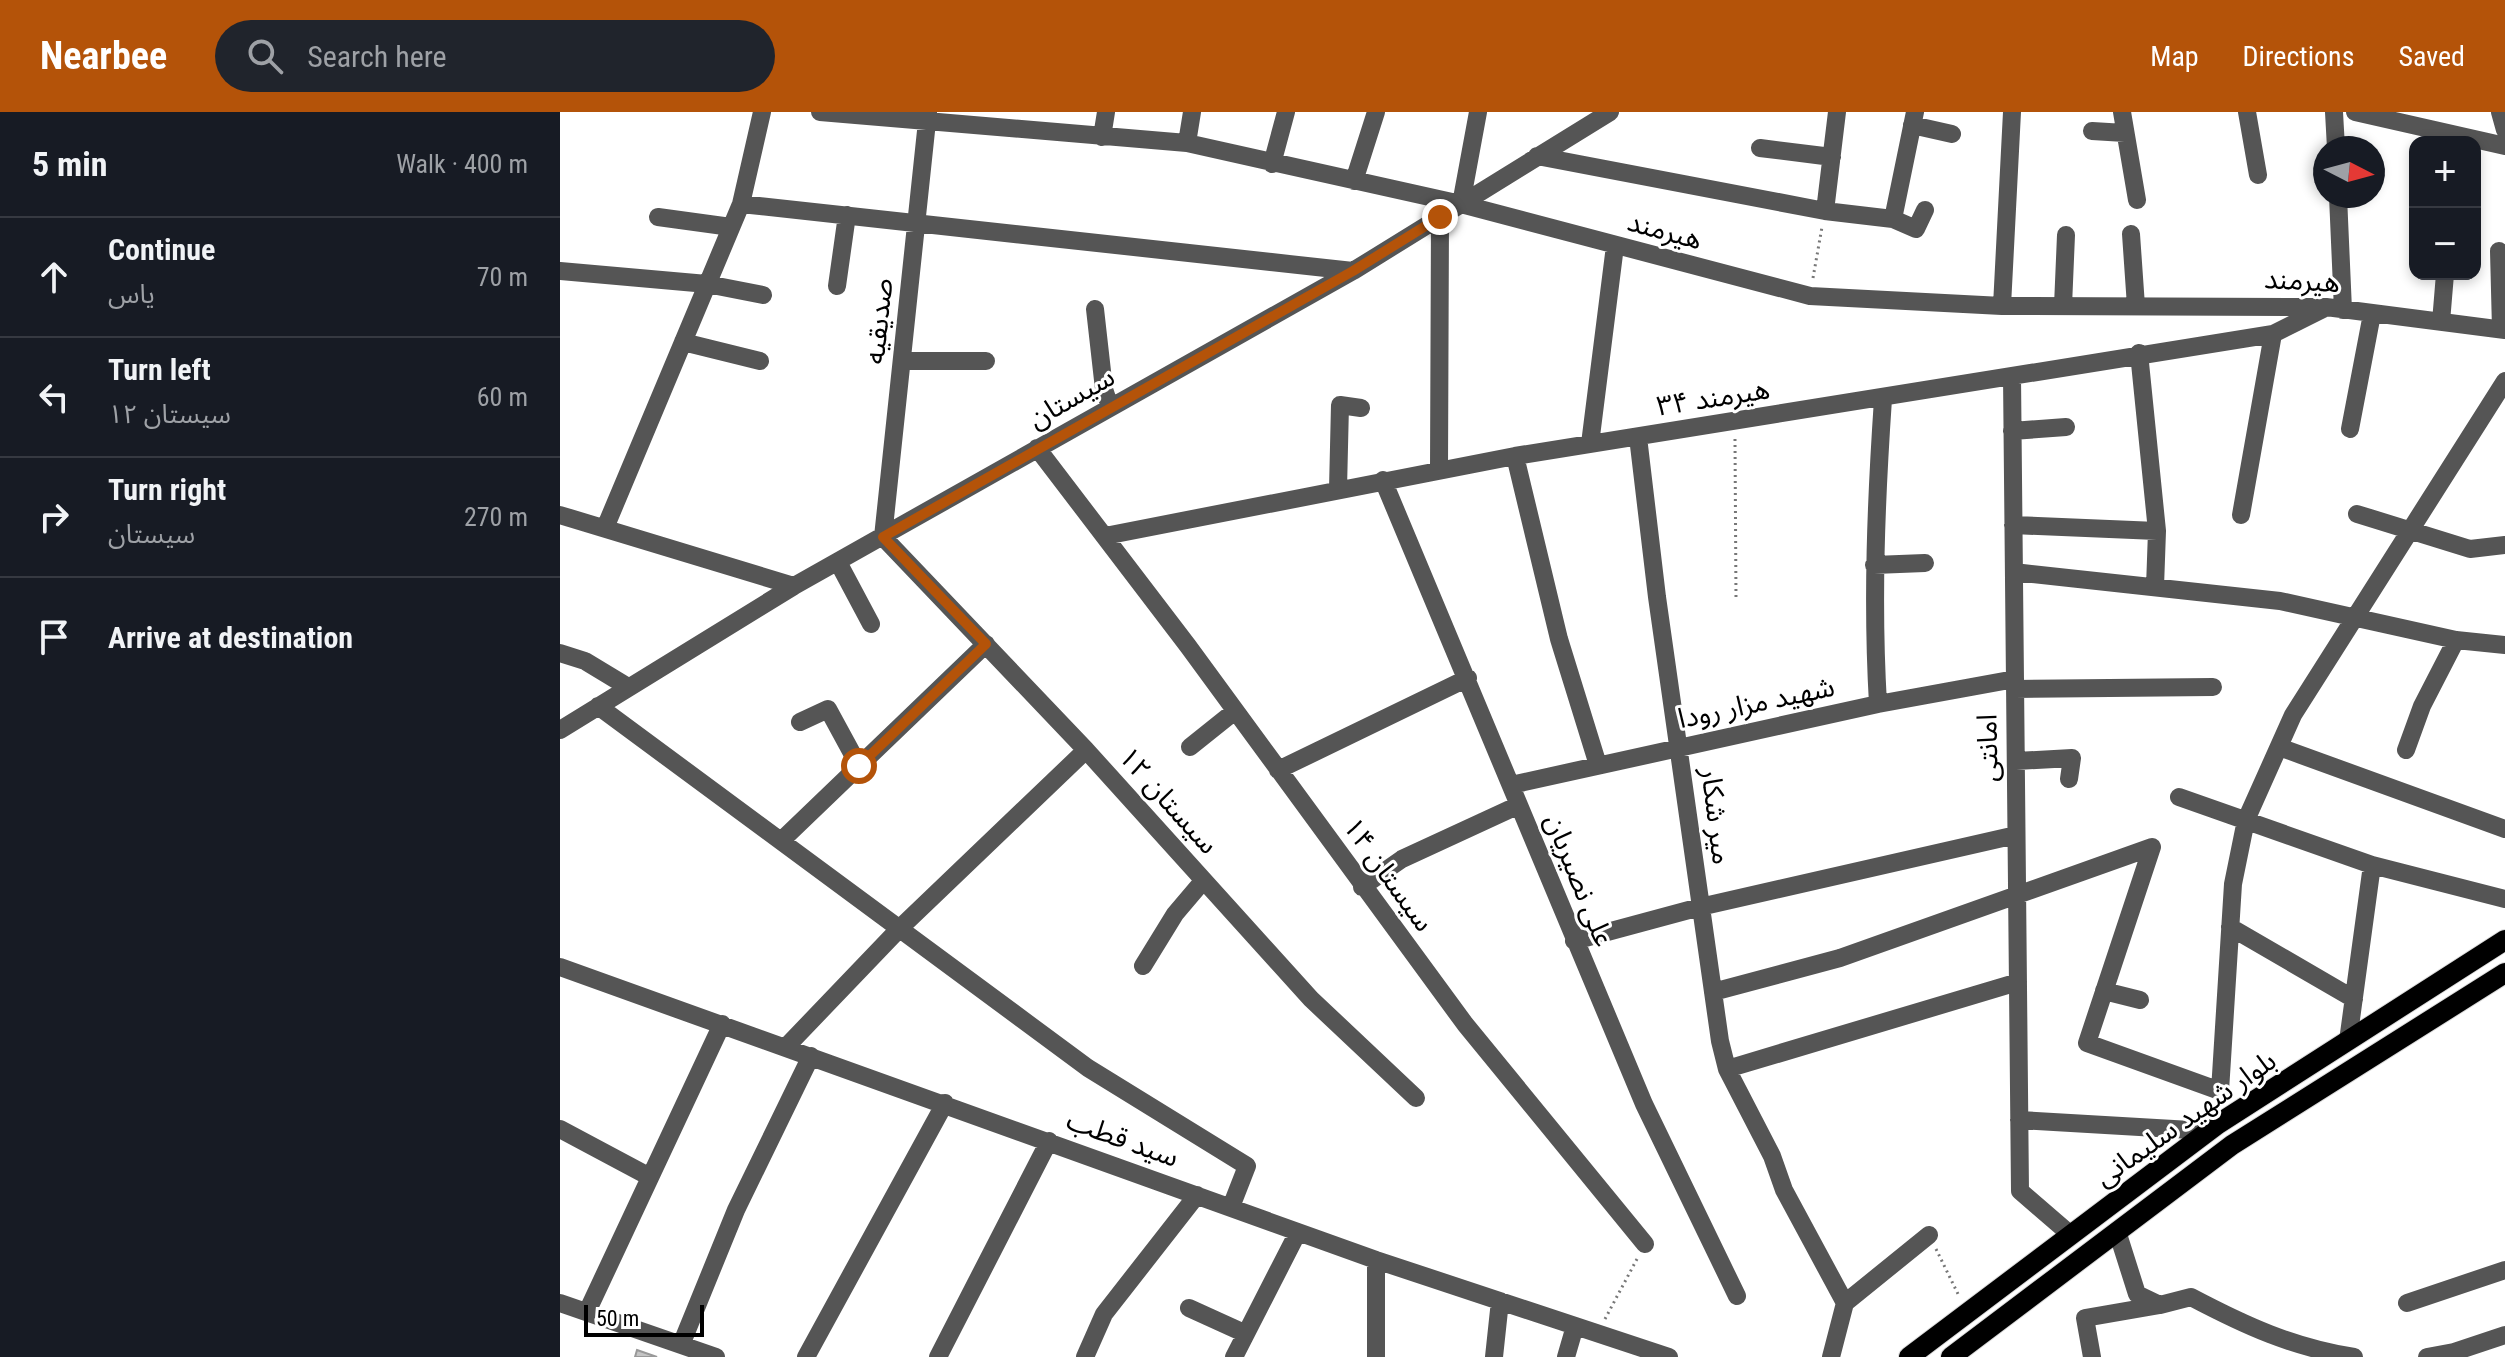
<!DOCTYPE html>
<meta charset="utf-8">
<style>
:root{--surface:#171b24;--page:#20242c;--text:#f1f3f6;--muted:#9ea1a6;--line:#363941;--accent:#b45309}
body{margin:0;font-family:"Roboto Condensed","Noto Sans Arabic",sans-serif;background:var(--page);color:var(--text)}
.controls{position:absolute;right:24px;top:24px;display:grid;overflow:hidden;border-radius:16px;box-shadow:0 4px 12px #0003}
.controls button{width:72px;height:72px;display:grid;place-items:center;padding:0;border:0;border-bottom:2px solid var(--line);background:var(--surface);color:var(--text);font:40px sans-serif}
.compass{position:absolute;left:1753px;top:24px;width:72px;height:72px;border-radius:50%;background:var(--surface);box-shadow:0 4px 12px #0003;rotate:96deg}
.scale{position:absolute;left:24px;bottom:20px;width:120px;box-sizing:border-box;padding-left:8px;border:4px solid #000;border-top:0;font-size:22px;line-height:28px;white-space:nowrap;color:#000;-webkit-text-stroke:6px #fff;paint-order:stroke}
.stop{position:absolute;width:24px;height:24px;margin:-18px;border:6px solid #b45309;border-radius:50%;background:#fff}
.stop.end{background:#b45309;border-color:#fff;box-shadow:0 2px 8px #0008}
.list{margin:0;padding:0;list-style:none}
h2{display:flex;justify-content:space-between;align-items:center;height:104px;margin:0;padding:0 32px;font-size:34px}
h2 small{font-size:26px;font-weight:400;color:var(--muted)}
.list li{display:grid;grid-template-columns:52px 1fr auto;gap:24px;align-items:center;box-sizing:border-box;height:120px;padding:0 32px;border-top:2px solid var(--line)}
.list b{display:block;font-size:30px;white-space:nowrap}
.list p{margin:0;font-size:26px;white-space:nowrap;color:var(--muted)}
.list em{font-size:26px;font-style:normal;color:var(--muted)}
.icon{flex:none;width:44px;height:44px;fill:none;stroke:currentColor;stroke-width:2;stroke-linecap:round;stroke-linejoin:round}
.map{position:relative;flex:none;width:1945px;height:1245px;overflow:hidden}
header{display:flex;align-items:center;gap:48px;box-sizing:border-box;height:112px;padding:0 40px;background:var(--accent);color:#fff}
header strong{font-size:38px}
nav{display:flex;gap:44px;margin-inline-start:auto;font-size:28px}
.search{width:560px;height:72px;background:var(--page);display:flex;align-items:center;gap:20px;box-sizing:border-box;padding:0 28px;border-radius:44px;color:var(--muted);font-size:30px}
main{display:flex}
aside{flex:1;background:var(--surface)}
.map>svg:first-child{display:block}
.building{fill:#c4c4c4;stroke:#999;stroke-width:2}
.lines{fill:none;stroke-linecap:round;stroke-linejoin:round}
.major-casing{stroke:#dbdbdb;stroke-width:22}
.path{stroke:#777;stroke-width:3;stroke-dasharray:2 4;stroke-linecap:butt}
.minor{stroke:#555;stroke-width:18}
.major{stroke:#000;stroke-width:20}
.route{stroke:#b45309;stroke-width:10}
.labels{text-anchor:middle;stroke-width:6;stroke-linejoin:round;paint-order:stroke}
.street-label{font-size:28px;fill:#000;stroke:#fff}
</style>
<header>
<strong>Nearbee</strong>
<div class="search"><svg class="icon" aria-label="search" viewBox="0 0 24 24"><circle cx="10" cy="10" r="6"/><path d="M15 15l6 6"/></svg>Search here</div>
<nav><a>Map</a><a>Directions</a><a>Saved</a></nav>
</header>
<main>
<aside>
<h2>5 min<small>Walk · 400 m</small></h2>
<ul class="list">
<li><svg class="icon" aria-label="ahead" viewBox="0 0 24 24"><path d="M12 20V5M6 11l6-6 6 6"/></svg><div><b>Continue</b><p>یاس</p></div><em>70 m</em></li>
<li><svg class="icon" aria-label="left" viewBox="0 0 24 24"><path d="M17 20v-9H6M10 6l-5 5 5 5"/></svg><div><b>Turn left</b><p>سیستان ۱۲</p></div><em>60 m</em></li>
<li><svg class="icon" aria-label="right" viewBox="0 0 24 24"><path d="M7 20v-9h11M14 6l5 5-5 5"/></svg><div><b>Turn right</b><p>سیستان</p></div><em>270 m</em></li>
<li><svg class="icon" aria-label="arrive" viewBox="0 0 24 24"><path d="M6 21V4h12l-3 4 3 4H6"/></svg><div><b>Arrive at destination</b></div></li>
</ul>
</aside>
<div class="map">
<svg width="1945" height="1245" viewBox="0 0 1945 1245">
<rect width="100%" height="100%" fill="#fff"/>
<!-- building -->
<path class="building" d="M77,1238L97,1245H75Z"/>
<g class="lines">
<!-- major casing -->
<g class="major-casing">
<path id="major" d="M1349,1245L1658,1012L1945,828
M1391,1245L1672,1033L1945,861"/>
</g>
<!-- path -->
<path class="path" d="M1253,166L1262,115
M1175,327L1176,487
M1376,1137L1399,1184
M1045,1207L1077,1147"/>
<!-- minor -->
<path class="minor" d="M260,0L627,31L901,92L1250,184L1442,194L1766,195L1945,218
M368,0L323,425L526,638L751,887L856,986
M1562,0L1577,88
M1687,0L1698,63
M1774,0L1776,36
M1795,0L1945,34
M1940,0L1945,18
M1352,13L1392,22
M1532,19L1565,21
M542,25L546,0
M627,31L632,0
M1200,36L1272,45
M977,44L1265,99L1333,107L1356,117L1365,98
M712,52L726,0
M794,69L816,0
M1778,84L1783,198
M181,92L793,159
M901,92L918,0
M1265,99L1277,0
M98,105L171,115
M1333,107L1355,0
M1571,122L1576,194
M1939,139L1941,217
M0,159L147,172L203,183
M277,174L287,103
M1442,194L1452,0
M1503,194L1506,123
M535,197L544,277L550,295
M1881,210L1885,162
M123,230L200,249
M1579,241L1597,419L1595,475
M342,249H426
M1452,264L1460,1079L1511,1123
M1790,317L1812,202
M1452,319L1506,315
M1078,325L1097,485L1160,929L1167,957L1212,1044L1224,1078L1285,1191L1271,1245
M1030,332L1055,134
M477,336L628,534L905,912L1085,1132
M955,344L999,527L1038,653
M879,358L880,105
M823,368L1084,992L1177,1184
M778,377L780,293L801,296
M1797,402L1910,437L1945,433
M0,403L234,474
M1681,403L1713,222
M1453,413L1597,419
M45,416L181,92L202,0
M545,424L955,344L1713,222L1763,197
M278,450L311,512
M1314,453L1365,451
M1454,460L1720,489L1896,528L1945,533
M0,541L25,549L68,575
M1455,577L1653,575
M1318,592C1312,490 1316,390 1323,287
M38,594L528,956L687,1054L671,1095
M240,610L268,597L299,654
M0,618L234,474L793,159L1050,0
M630,635L675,599
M1719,635L1945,717
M1846,638L1862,594L1896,528
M1456,649L1512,646L1509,667
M718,658L908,566
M951,673L1318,592L1455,567
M1619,685L1812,753L1945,787
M222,728L426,532
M802,775L842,747L959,693
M1670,815L1794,887
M1014,829L1140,795L1456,723
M583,854L615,802L643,769
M0,855L816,1148L1109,1245
M1544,879L1580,888
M1153,880L1280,846L1592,735L1527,931L1660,979L1673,772L1686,708L1733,603L1945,269
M1788,929L1812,753
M226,935L340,816L526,638
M1167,957L1458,870
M1459,1008L1648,1019
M0,1017L90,1065
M1557,1119L1577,1182L1600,1193L1631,1185C1686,1214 1732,1235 1794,1245
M816,1148V1245
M0,1191L156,1245
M1285,1191L1369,1123
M1847,1191L1945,1158
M629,1196L684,1221
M27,1200L162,912
M121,1233L176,1098L251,944
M246,1245L385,991
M378,1245L489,1029
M525,1245L544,1202L637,1083
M674,1245L738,1120
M934,1245L940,1189
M1006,1245L1015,1214
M1532,1245L1525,1206L1600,1193
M1867,1245L1894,1240L1945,1223"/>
<!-- major -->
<use href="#major" class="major"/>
</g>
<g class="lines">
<!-- route -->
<path class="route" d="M299,654L426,532L323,425L793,159L880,105"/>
</g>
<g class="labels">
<!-- street labels -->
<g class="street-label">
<text transform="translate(1105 118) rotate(15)" y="10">هیرمند</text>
<text transform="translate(1742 168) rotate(3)" y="10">هیرمند</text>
<text transform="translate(318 209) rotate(-84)" y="10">صدیقیه</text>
<text transform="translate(511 285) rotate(-30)" y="10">سیستان</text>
<text transform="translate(1153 285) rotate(-9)" y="10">هیرمند ۳۴</text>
<text transform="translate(1196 590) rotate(-12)" y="10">شهید مزار رودا</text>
<text transform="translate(1427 636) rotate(-91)" y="10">امانتی</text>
<text transform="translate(609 688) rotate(48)" y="10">سیستان ۱۲</text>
<text transform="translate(1157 704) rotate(83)" y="10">میر شکار</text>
<text transform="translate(829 762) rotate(54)" y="10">سیستان ۱۴</text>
<text transform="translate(1020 768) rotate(68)" y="10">علی نصیریان</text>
<text transform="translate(1625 1006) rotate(-35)" y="10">بلوار شهید سلیمانی</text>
<text transform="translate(563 1026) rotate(20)" y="10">سید قطب</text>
</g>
</g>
</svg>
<div class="controls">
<button>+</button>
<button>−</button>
</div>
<svg class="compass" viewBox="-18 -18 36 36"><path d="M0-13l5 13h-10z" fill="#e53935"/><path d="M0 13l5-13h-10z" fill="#9ea1a6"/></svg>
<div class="scale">50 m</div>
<div class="stop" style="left:299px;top:654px"></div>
<div class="stop end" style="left:880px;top:105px"></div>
</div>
</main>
